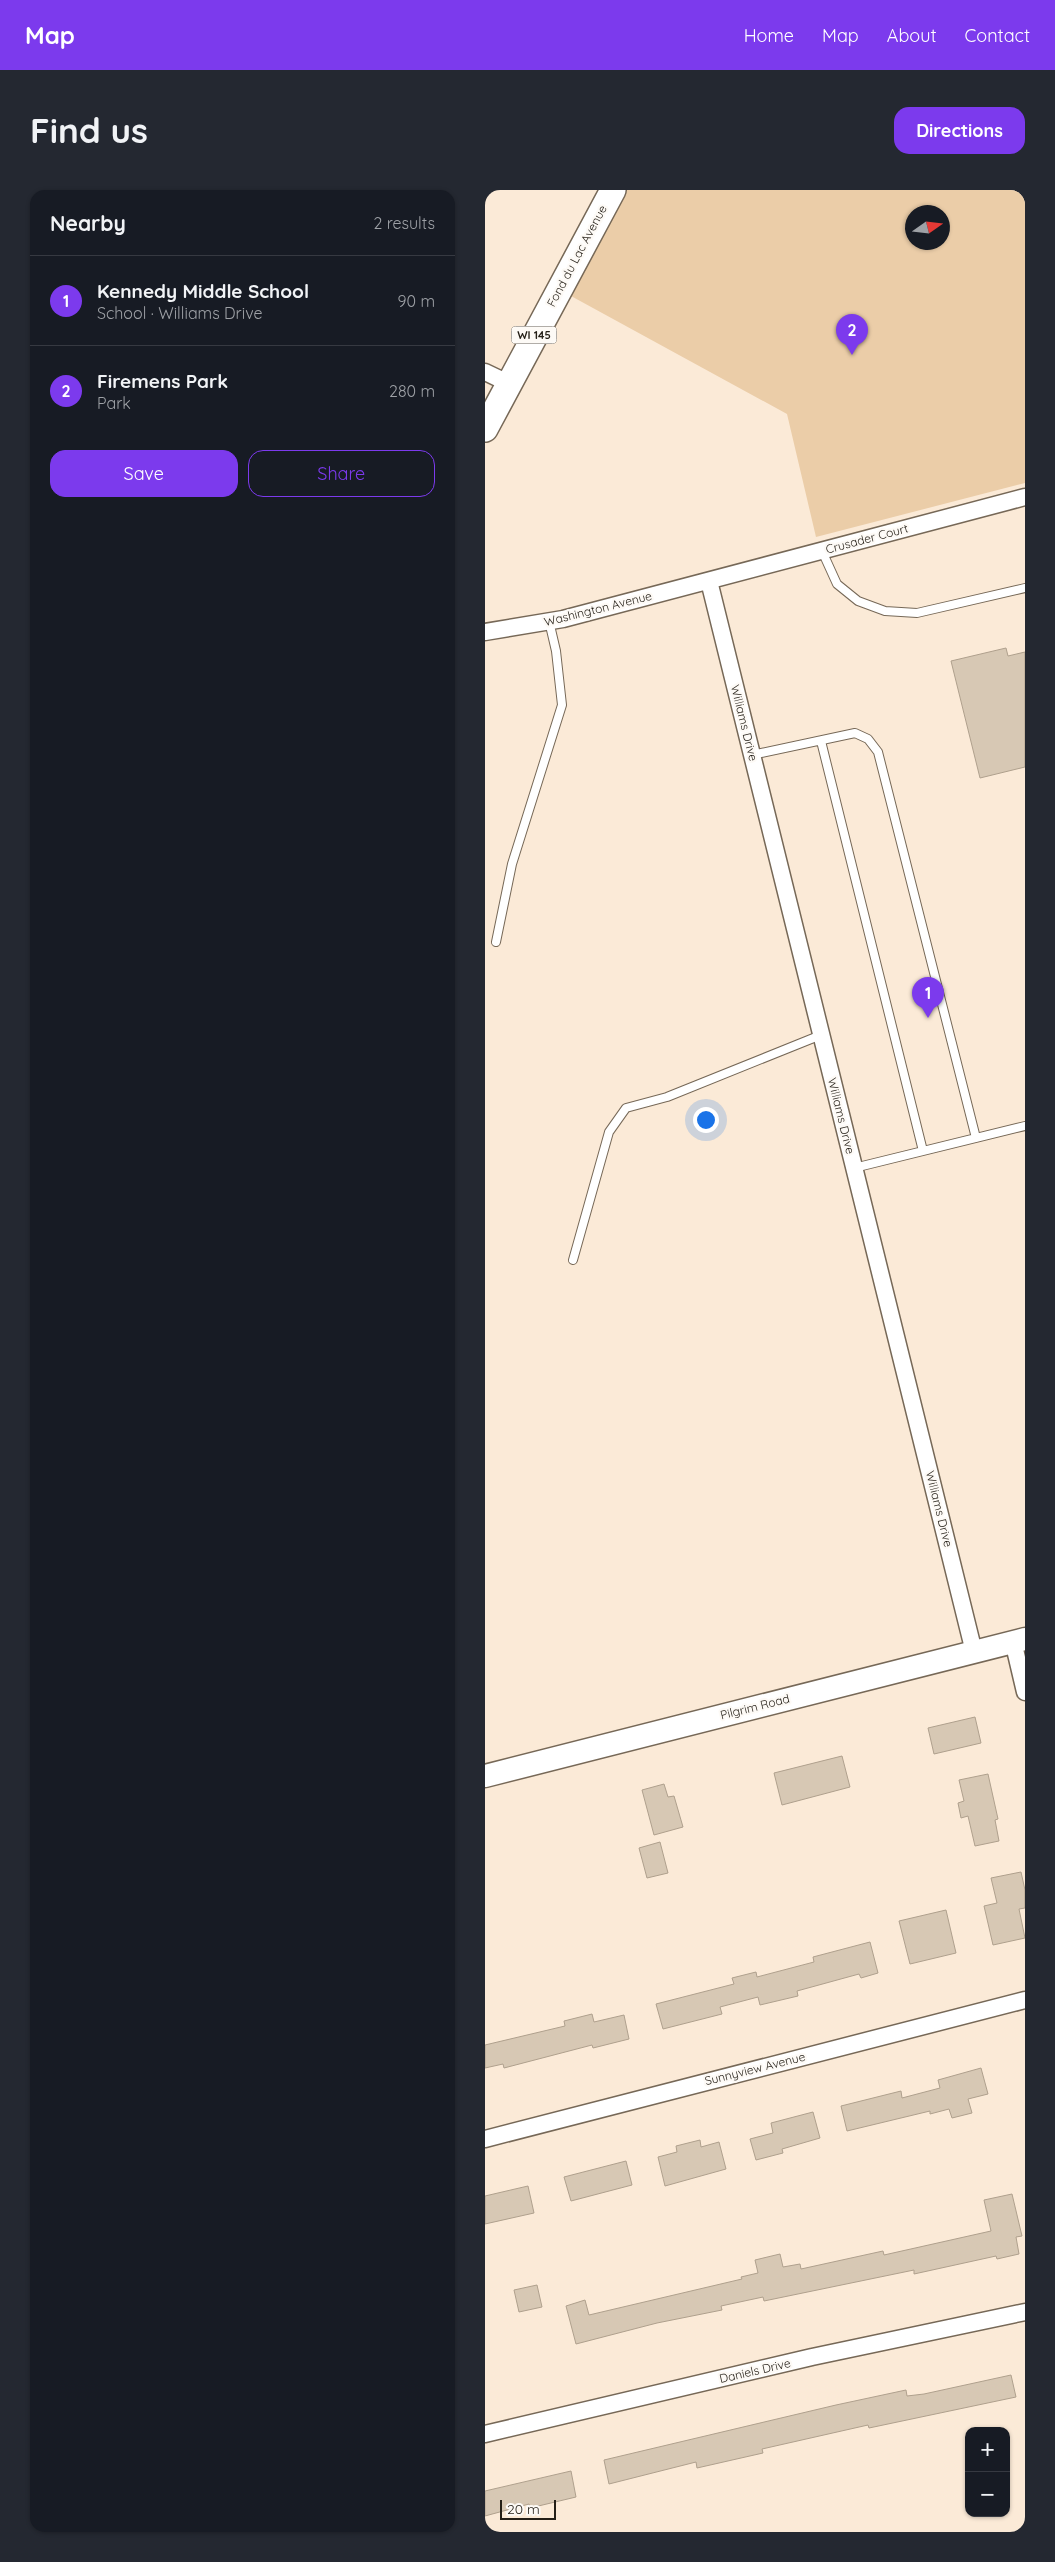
<!DOCTYPE html>
<meta charset="utf-8">
<style>
:root{--surface:#171b24;--page:#242831;--text:#f1f3f6;--muted:#9ea1a6;--line:#363941;--accent:#7c3aed}
body{margin:0;font-family:Quicksand,sans-serif;background:var(--page);color:var(--text)}
.controls{position:absolute;right:15px;bottom:15px;display:grid;overflow:hidden;border-radius:10px;box-shadow:0 1px 4px #0004}
.controls button{width:45px;height:45px;display:grid;place-items:center;padding:0;border:0;border-bottom:1px solid var(--line);background:var(--surface);color:var(--text);font:25px sans-serif}
.compass{position:absolute;left:420px;top:15px;width:45px;height:45px;border-radius:50%;background:var(--surface);box-shadow:0 1px 4px #0004;rotate:76deg}
.scale{position:absolute;left:15px;bottom:12px;width:56px;box-sizing:border-box;padding-left:5px;border:2px solid #241f17;border-top:0;font-size:14px;line-height:18px;white-space:nowrap;color:#241f17;-webkit-text-stroke:4px #fdfaf6;paint-order:stroke}
.you{position:absolute;left:220px;top:929px;width:18px;height:18px;margin:-12px;border:4px solid #fff;border-radius:50%;background:#1a73e8;box-shadow:0 0 0 8px #1a73e833}
.badge{display:grid;place-items:center;width:32px;height:32px;border-radius:50%;background:var(--accent);color:#fff;font-size:16px;font-weight:700}
.pin{position:absolute;translate:-50% -41px;filter:drop-shadow(0 1px 2px #0008)}
.pin::after{content:'';position:absolute;top:26px;width:18px;height:15px;background:inherit;clip-path:polygon(0 0,100% 0,50% 100%)}
.list{margin:0;padding:0;list-style:none}
h2{display:flex;justify-content:space-between;align-items:center;height:65px;margin:0;padding:0 20px;font-size:21px}
h2 small{font-size:16px;font-weight:400;color:var(--muted)}
.list li{display:grid;grid-template-columns:32px 1fr auto;gap:15px;align-items:center;box-sizing:border-box;height:90px;padding:0 20px;border-top:1px solid var(--line)}
.list b{display:block;font-size:19px;white-space:nowrap}
.list p{margin:0;font-size:16px;white-space:nowrap;color:var(--muted)}
.list em{font-size:16px;font-style:normal;color:var(--muted)}
.actions{display:flex;gap:10px;padding:15px 20px}
.actions a{flex:1;padding:11px 0;border:1px solid var(--accent);border-radius:15px;text-align:center;font-size:18px;color:var(--accent)}
.actions .main{background:var(--accent);color:#fff}
.map{position:relative;flex:none;width:540px;height:2342px;overflow:hidden;border-radius:15px}
header{display:flex;align-items:center;gap:30px;box-sizing:border-box;height:70px;padding:0 25px;background:var(--accent);color:#fff}
header strong{font-size:24px}
nav{display:flex;gap:28px;margin-inline-start:auto;font-size:18px}
.intro{display:flex;align-items:center;justify-content:space-between;box-sizing:border-box;height:120px;padding:0 30px}
h1{margin:0;font-size:35px}
.button{padding:12px 22px;border-radius:15px;background:var(--accent);color:#fff;font-size:18px;font-weight:700}
main{display:flex;gap:30px;padding:0 30px}
aside{flex:1;background:var(--surface);border-radius:15px;box-shadow:0 1px 4px #0004}
.map>svg:first-child{display:block}
.green{fill:#ebcda8;fill-rule:evenodd}
.building{fill:#d7c8b4;stroke:#afa08d}
.lines{fill:none;stroke-linecap:round;stroke-linejoin:round}
.lane-casing{stroke:#766857;stroke-width:10}
.street-casing{stroke:#766857;stroke-width:19}
.secondary-casing{stroke:#766857;stroke-width:25}
.primary-casing{stroke:#766857;stroke-width:28}
.lane{stroke:#fff;stroke-width:8}
.street{stroke:#fff;stroke-width:16}
.secondary{stroke:#fff;stroke-width:22}
.primary{stroke:#fff;stroke-width:25}
.labels{text-anchor:middle;stroke-width:4.5;stroke-linejoin:round;paint-order:stroke}
.shield{fill:#fdfaf6;stroke:#65615a;stroke-width:1}
.shield-label{font-size:11px;font-weight:bold;fill:#241f17}
.street-label{font-size:12px;fill:#241f17;stroke:#fdfaf6}
</style>
<header>
<strong>Map</strong>
<nav><a>Home</a><a>Map</a><a>About</a><a>Contact</a></nav>
</header>
<div class="intro"><h1>Find us</h1><a class="button">Directions</a></div>
<main>
<aside>
<h2>Nearby<small>2 results</small></h2>
<ul class="list">
<li><span class="badge">1</span><div><b>Kennedy Middle School</b><p>School · Williams Drive</p></div><em>90 m</em></li>
<li><span class="badge">2</span><div><b>Firemens Park</b><p>Park</p></div><em>280 m</em></li>
</ul>
<div class="actions"><a class="main">Save</a><a>Share</a></div>
</aside>
<div class="map">
<svg width="540" height="2342" viewBox="0 0 540 2342">
<rect width="100%" height="100%" fill="#fbead7"/>
<!-- green -->
<path class="green" d="M142,0H540V293L331,347L302,224L86,106ZM428,22H458V52H428Z"/>
<!-- building -->
<path class="building" d="M521,458L523,466L540,462V577L495,588L466,471Z
M490,1527L496,1553L449,1564L443,1538Z
M357,1566L365,1597L297,1615L289,1583Z
M503,1584L513,1629L510,1630L514,1651L490,1656L483,1626L476,1628L473,1613L479,1611L474,1590Z
M179,1594L183,1607L189,1606L198,1637L169,1645L157,1600Z
M175,1652L183,1683L162,1688L154,1658Z
M536,1682L540,1700V1718L534,1719L540,1748L508,1755L499,1716L512,1713L506,1688Z
M461,1720L471,1763L425,1774L414,1731Z
M385,1752L393,1783L376,1788L374,1784L312,1801L313,1806L275,1815L273,1807L235,1817L237,1824L178,1839L171,1814L249,1794L247,1788L271,1782L272,1787L329,1772L328,1767Z
M107,1824L109,1832L139,1825L144,1849L108,1858L107,1855L19,1878L18,1874L0,1878V1855L80,1836L79,1831Z
M496,1878L503,1904L483,1909L487,1923L467,1928L464,1919L445,1924V1921L362,1941L356,1916L416,1901L417,1908L455,1898L453,1890Z
M328,1922L335,1948L297,1959L298,1963L271,1970L265,1949L288,1943L286,1933Z
M215,1950L216,1957L234,1952L241,1979L180,1996L173,1967L192,1962L191,1956Z
M141,1971L147,1995L86,2011L79,1987Z
M43,1996L49,2023L0,2034V2006Z
M527,2004L537,2046L531,2047L534,2064L512,2069L511,2066L429,2084V2080L279,2111L278,2107L236,2116L237,2120L172,2133L91,2154L81,2116L100,2110L104,2125L257,2089L256,2087L273,2083L270,2070L295,2064L298,2077L315,2074L316,2079L398,2061L399,2065L506,2041L499,2010Z
M52,2095L57,2117L34,2122L29,2100Z
M526,2185L531,2207L384,2238L383,2235L277,2259L278,2263L212,2278L211,2272L124,2294L119,2270L351,2215L421,2200L422,2206L439,2204Z
M86,2281L91,2307L45,2318L44,2314L0,2326V2301Z"/>
<g class="lines">
<!-- lane casing -->
<g class="lane-casing">
<path id="lane" d="M337,361L352,394L373,411L400,421L432,423L540,398
M336,551L438,961
M267,565L370,543L383,549L393,562L491,948
M11,752L27,674L77,515L71,461L64,431
M369,978L540,936
M88,1070L124,942L141,918L182,907L336,845"/>
</g>
<!-- street casing -->
<g class="street-casing">
<path id="street" d="M0,182L23,193
M224,391L489,1462
M0,442L78,429L540,307
M528,1451L540,1502
M0,1949L540,1810
M0,2244L327,2167L540,2122"/>
</g>
<!-- secondary casing -->
<g class="secondary-casing">
<path id="secondary" d="M0,1586L540,1449"/>
</g>
<!-- primary casing -->
<g class="primary-casing">
<path id="primary" d="M0,239L128,0"/>
</g>
<!-- lane -->
<use href="#lane" class="lane"/>
<!-- street -->
<use href="#street" class="street"/>
<!-- secondary -->
<use href="#secondary" class="secondary"/>
<!-- primary -->
<use href="#primary" class="primary"/>
</g>
<g class="labels">
<!-- shield labels -->
<rect class="shield" x="26.5" y="136.5" width="45" height="17" rx="4"/>
<g class="shield-label">
<text x="49" y="149">WI 145</text>
</g>
<!-- street labels -->
<g class="street-label">
<text transform="translate(92 66) rotate(-62)" y="4">Fond du Lac Avenue</text>
<text transform="translate(382 349) rotate(-15)" y="4">Crusader Court</text>
<text transform="translate(113 419) rotate(-14)" y="4">Washington Avenue</text>
<text transform="translate(259 533) rotate(76)" y="4">Williams Drive</text>
<text transform="translate(356 926) rotate(76)" y="4">Williams Drive</text>
<text transform="translate(454 1319) rotate(76)" y="4">Williams Drive</text>
<text transform="translate(270 1517) rotate(-14)" y="4">Pilgrim Road</text>
<text transform="translate(270 1879) rotate(-14)" y="4">Sunnyview Avenue</text>
<text transform="translate(270 2181) rotate(-13)" y="4">Daniels Drive</text>
</g>
</g>
</svg>
<div class="controls">
<button>+</button>
<button>−</button>
</div>
<svg class="compass" viewBox="-18 -18 36 36"><path d="M0-13l5 13h-10z" fill="#e53935"/><path d="M0 13l5-13h-10z" fill="#9ea1a6"/></svg>
<div class="scale">20 m</div>
<div class="you"></div>
<div class="pin badge" style="left:443px;top:828px">1</div>
<div class="pin badge" style="left:367px;top:165px">2</div>
</div>
</main>
